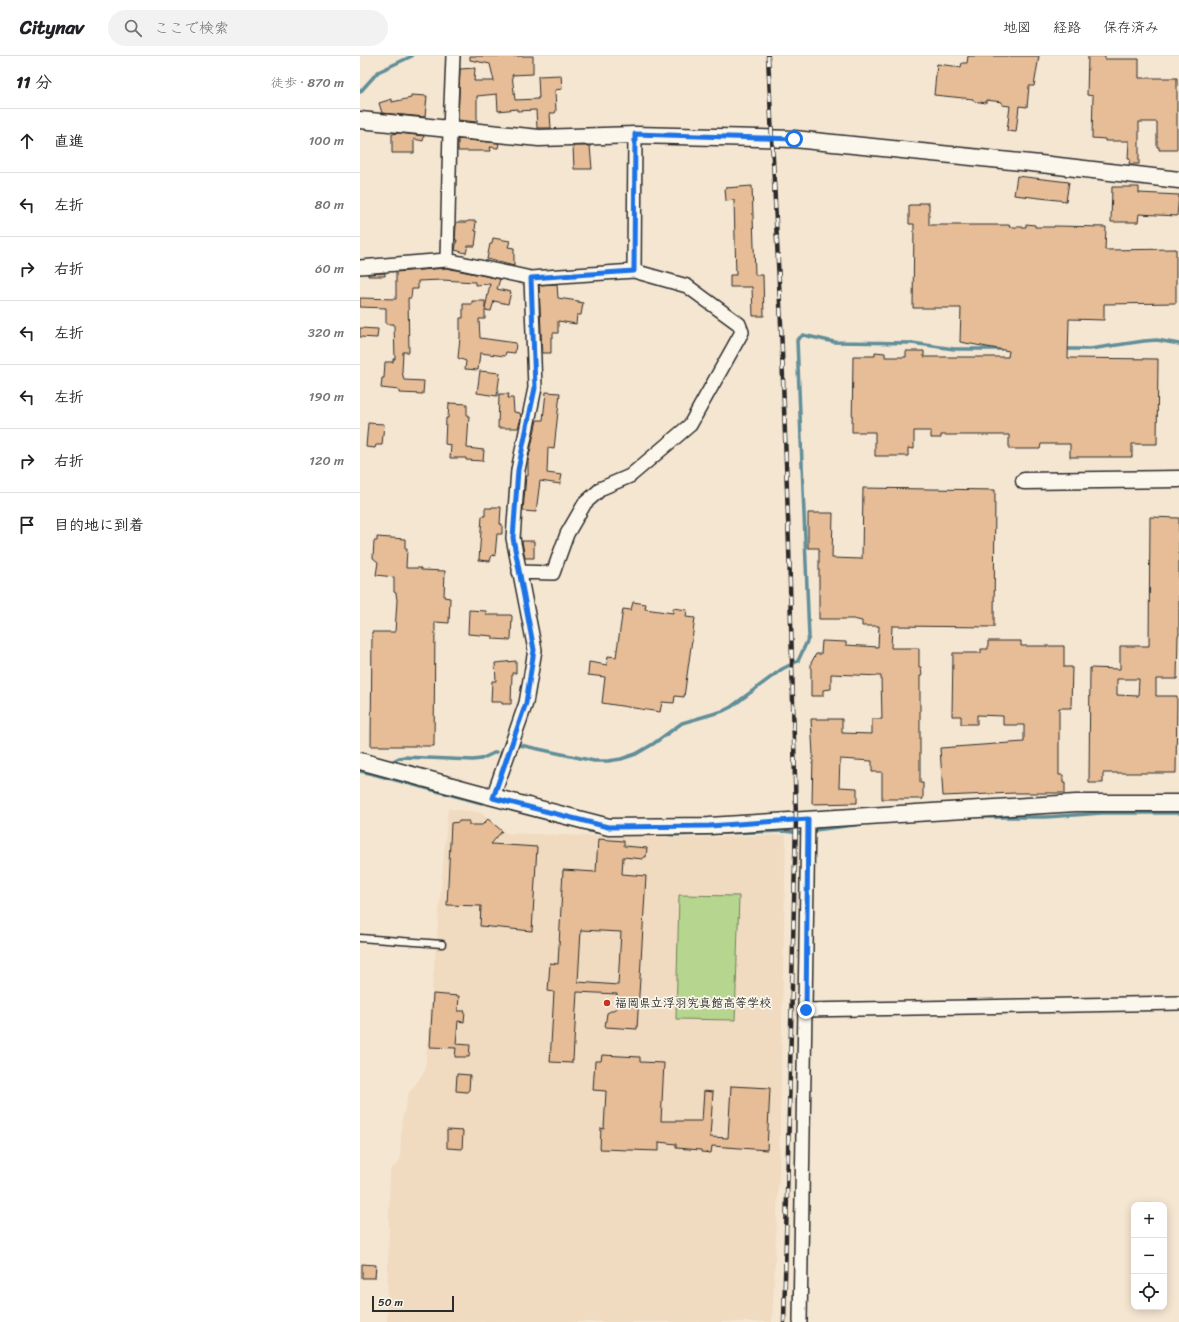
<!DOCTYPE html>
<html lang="ja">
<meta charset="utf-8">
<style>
:root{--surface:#fff;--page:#f2f2f2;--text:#202124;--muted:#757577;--line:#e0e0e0}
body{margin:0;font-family:Sriracha,"Klee One",sans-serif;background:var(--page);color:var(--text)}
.controls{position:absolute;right:12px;bottom:12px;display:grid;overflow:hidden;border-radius:8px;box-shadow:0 2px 10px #0003}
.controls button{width:36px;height:36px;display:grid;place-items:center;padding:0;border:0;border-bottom:1px solid var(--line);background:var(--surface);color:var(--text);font:20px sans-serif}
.scale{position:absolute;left:12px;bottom:10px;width:82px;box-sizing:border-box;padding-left:4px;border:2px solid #2b2b2b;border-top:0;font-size:11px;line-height:14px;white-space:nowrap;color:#2b2b2b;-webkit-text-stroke:3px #fbf7ec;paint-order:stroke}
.stop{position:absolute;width:12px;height:12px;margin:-9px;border:3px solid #1a73e8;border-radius:50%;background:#fff}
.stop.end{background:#1a73e8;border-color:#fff;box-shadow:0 1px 4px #0008}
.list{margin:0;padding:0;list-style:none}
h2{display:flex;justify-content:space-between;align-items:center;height:52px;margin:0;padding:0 16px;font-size:17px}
h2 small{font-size:13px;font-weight:400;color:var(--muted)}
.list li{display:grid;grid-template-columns:26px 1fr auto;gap:12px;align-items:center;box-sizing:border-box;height:64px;padding:0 16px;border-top:1px solid var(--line)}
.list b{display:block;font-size:15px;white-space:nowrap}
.list em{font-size:13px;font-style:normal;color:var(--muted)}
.icon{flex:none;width:22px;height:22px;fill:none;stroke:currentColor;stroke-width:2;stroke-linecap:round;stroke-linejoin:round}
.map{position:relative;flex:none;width:819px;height:1266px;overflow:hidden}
header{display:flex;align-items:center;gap:24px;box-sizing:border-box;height:56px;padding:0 20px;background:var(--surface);border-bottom:1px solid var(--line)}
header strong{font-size:19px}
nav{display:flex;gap:22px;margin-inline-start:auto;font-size:14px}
.search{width:280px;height:36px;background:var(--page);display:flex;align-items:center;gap:10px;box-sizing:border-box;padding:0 14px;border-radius:22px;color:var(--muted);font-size:15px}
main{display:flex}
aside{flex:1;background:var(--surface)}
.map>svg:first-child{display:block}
.built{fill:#f0dac0}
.green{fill:#b6d58e;stroke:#70805c}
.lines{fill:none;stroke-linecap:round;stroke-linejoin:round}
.stream{stroke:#608e99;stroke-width:3.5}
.building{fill:#e6bd96;stroke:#2b2b2b;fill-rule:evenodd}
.service-casing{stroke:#2b2b2b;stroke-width:9}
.minor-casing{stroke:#2b2b2b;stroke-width:16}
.tertiary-casing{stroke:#2b2b2b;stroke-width:19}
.service{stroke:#fbf7ec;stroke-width:6}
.minor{stroke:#fbf7ec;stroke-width:13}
.tertiary{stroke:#fbf7ec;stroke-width:16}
.rail-casing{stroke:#2b2b2b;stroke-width:4.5}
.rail{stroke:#fbf7ec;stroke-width:3;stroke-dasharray:9;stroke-linecap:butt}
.route{stroke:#1a73e8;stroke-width:5}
.poi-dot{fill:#c8321e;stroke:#fbf7ec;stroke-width:1.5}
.labels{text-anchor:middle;stroke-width:3.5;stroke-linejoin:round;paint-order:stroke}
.poi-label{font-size:12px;font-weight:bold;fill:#2b2b2b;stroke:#fbf7ec;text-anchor:start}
</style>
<header>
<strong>Citynav</strong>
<div class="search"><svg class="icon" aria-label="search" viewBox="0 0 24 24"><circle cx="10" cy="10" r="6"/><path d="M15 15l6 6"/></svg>ここで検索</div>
<nav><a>地図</a><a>経路</a><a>保存済み</a></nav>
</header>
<main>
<aside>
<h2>11 分<small>徒歩 · 870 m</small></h2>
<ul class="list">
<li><svg class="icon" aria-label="ahead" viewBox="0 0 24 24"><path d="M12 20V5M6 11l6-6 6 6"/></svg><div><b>直進</b></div><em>100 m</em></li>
<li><svg class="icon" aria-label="left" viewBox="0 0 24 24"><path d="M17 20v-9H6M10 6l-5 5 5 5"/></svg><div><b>左折</b></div><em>80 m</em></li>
<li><svg class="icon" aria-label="right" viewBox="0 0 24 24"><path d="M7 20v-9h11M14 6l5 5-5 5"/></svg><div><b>右折</b></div><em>60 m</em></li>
<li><svg class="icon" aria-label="left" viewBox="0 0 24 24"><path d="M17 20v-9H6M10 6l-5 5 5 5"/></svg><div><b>左折</b></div><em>320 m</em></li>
<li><svg class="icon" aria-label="left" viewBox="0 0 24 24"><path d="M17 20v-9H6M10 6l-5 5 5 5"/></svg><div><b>左折</b></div><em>190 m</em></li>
<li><svg class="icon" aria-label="right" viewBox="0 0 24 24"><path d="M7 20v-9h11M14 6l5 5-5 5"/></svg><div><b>右折</b></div><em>120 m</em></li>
<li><svg class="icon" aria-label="arrive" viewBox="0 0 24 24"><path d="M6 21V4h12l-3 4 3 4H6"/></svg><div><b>目的地に到着</b></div></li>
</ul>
</aside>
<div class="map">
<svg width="819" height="1266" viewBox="0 0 819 1266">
<rect width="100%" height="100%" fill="#f5e6d2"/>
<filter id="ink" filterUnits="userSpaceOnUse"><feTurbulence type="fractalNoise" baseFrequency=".025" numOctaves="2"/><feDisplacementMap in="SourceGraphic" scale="8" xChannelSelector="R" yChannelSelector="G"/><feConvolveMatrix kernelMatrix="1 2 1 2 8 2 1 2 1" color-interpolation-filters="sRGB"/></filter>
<g filter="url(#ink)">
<!-- built -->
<path class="built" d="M88,753L108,755L121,757L146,777L226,780L289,779L316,782L426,779L419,1114L412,1266H27L30,1114L40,1105L42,1064L49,1037L65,1015Z"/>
<!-- green -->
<path class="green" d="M319,839L379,840L375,964L316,963Z"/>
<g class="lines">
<!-- stream -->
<path class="stream" d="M0,36L18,16L52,0
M705,293H730L784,285L797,284L819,288
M160,689L234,705H248L261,703L276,698L293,688L322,667L363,655L371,651L422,613L438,605L449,581L437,284L443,279L474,286L552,287L594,293H641
M29,707L39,702L44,701L113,704L121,703L136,696
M0,715L9,717L11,716
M9,717L122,747
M624,761H686L742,757H819
M455,774L502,768
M229,775L243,777
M303,778L314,779L423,775L440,777"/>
</g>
<!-- building -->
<path class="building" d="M110,0H173V18L152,19L155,44L178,43L177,42H179L178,20L201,19L202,33L195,34L196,55L195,57H190L191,72H177L176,54L157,55V53L138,55L137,38L117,40V66L98,64L100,13L115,12L114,25H134L130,8L110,4Z
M608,0H679L674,30H669L667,51L659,50L656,76L647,75L650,50L642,49V46L626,44V47L613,45V43L574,39L577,8L601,11L602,7H607Z
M728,0H745V3H779V22H817V94H799V91H797V66H779V108H769L770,103H768L769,85H745V83L732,82L733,40L727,39Z
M51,39L67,40L65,61L22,57L19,47L32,43V46L51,42Z
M39,77L64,80L63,85L54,83V97H32V78Z
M98,83L139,87L138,92L130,91L131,95H98Z
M213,90H230L232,113H214Z
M657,120L709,126L706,145L654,139Z
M392,130L395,219H403L404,260H393L392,231H370V219H376L374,144L366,145L365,132Z
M752,131H779V137L819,139L817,160L779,158L778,166H751Z
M559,147H569V169H650L649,171H666V168L675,169V171H694V170L746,171L745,194L816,193V247L744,248V264L709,263L708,302L798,303L797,388H772V401H710V388H681L680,393H649V379H581V382H571V375H554V393L548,392V400H515V376H492L493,300H515V296L525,297V301H546V295H564V301H648L649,295L600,286L601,252H553L554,168H549V149H559Z
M108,165H116L115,175H117L115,190H108L106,197L95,194L97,184H95L96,170L97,166H107Z
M133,182L150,185L148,191L154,192V210L127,203L130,188H132Z
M86,212L140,223L137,233L151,236L148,248L134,245L131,255L125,254V263H119L120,282L156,287L155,297L146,296L145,300L120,297L118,314L105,313L106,305L98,302L100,281V262H103V248H112V245H125V253L130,228L115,229V226L82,224L58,225V233H52L51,242H48L49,296H43L42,315L44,324L64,325L63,338L39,337V334L21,332L22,322H24L25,306H33V303H35L34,268H26V252L0,251V242L36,243V216Z
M25,217V220H8V218Z
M197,228L198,242L218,245V246L223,247L221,259H217L216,268L198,265V277H193V282H191V297H182L179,229Z
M0,272L18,273L17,282L0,281Z
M120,315L140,317L137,340L117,337Z
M186,336L200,337L194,393L188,392L187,417L202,419L200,428L180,425L176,456L163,455L166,420H168V405L177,364H183Z
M139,338H149L148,342H153L154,356L160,357L161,362L158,372H138Z
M89,347L107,348V360H109L107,392L124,394L123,405L106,404V402H90L91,389L85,388L86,362H88Z
M8,367L24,368L22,389H16L15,392L6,391Z
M503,432L635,434L634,571L532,570L531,592H559V611H561L562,620H560V727H563V743H522V716H512V705L480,703L479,731L497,732V747L452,748L453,699L451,663H482V677L512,678V663H522L521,620L471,618V633L463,634V640H451V607L456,598H461L462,585L486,586V589L518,591L519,570H502V565L493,563H459V492H448V457H473L472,502L502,503Z
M132,451H141L140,468H142V478H137L135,500L132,499L130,505L119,504L122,460H125V452H132Z
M790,461L819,462V579H818L817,623H796V640H817L816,717H743V727H729L730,612L760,613V590H789ZM757,623H779L778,640L757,639Z
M17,481L45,483V493H47L46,512H61V514L85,515L84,541L90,542L89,567L75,566L74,690H11L12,576H35L37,544L36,537L34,536V521L16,519L18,506L13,502L14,485H17Z
M162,485H174V502H165Z
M273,546L286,548L285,553L313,557V552L327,554L326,561L335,562L324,641L315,640L314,647L302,646L300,656L242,647L245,621L228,619L229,606L247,609L248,600L256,601L263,553L271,554Z
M109,554L126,555L127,559H151L152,560L151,583L150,584L133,583V580L108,578Z
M628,585H661V590H704V611H712L711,652H699V719H703V727H705V737H655L583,740L580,692L664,686V669H643V660L617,659V668H601V660H592L593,597H621V593H628Z
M156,605V617H152L151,648H142V646H131L132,625H136L135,607Z
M128,763L142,775L131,788L177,791L172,875L120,870L121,850L87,849L91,767L99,766V765H109V769H122Z
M238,783L264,785V790L287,792L286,801H283V803L263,801L262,818L286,820L277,973L245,971L247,957L257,952V938L217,936L213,1004H212V1007L190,1006L194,936L188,935L190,907L198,908L203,814L236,816ZM221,874L261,876L258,929L218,926Z
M73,938L99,940L98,955H105L104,966L98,965L96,988L110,989L109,1001H95L96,992L70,991Z
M242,999L280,1001V1006L304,1007L301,1065H342L344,1035L353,1036L350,1081L368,1082L371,1030L410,1032L407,1094L352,1090L351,1097L341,1096V1094L316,1092V1088L299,1086V1095L240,1093L241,1072L244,1073L246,1035L233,1034L235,1005H241Z
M97,1018L110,1019L109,1034L107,1036L96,1035Z
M87,1074L103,1075L102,1093L87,1092Z
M2,1208L16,1209L15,1222H2Z"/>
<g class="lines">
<!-- service casing -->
<g class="service-casing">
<path id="service" d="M0,882L82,888"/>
</g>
<!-- minor casing -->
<g class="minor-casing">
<path id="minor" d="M87,204L90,74L93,0
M0,211L87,204L171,222L274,215L275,79
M159,516L193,517L207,478L225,447L242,432L270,420L330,369L382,276L379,268L327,230L274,215
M133,741L166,647L175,594L153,482L158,414L175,332L171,222
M445,954L819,947
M440,1266L448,763"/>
</g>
<!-- tertiary casing -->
<g class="tertiary-casing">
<path id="tertiary" d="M0,64L179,82L275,79L434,83L690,109L819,124
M664,425L819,423
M0,705L133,741L249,771L349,770L716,747H819"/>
</g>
<!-- service -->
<use href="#service" class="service"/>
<!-- minor -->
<use href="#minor" class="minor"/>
<!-- tertiary -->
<use href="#tertiary" class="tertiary"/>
<!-- rail casing -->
<g class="rail-casing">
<path id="rail" d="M408,0L421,268L429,489L436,763L424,1266"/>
</g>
<!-- rail -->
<use href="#rail" class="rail"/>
</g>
</g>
<g class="lines" filter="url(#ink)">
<!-- route -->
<path class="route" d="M434,83L275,78L274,215L171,222L175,332L158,414L153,482L174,594L166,647L133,742L248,771L349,770L448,763L446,954"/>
</g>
<!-- markers -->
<circle class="poi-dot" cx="247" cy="947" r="4"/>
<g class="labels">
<!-- poi labels -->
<g class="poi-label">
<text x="255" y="951">福岡県立浮羽究真館高等学校</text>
</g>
</g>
</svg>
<div class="controls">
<button>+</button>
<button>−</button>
<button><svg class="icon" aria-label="locate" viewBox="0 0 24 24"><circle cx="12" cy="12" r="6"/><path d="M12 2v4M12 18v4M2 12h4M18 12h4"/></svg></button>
</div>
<div class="scale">50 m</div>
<div class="stop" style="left:434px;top:83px"></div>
<div class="stop end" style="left:446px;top:954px"></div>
</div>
</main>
